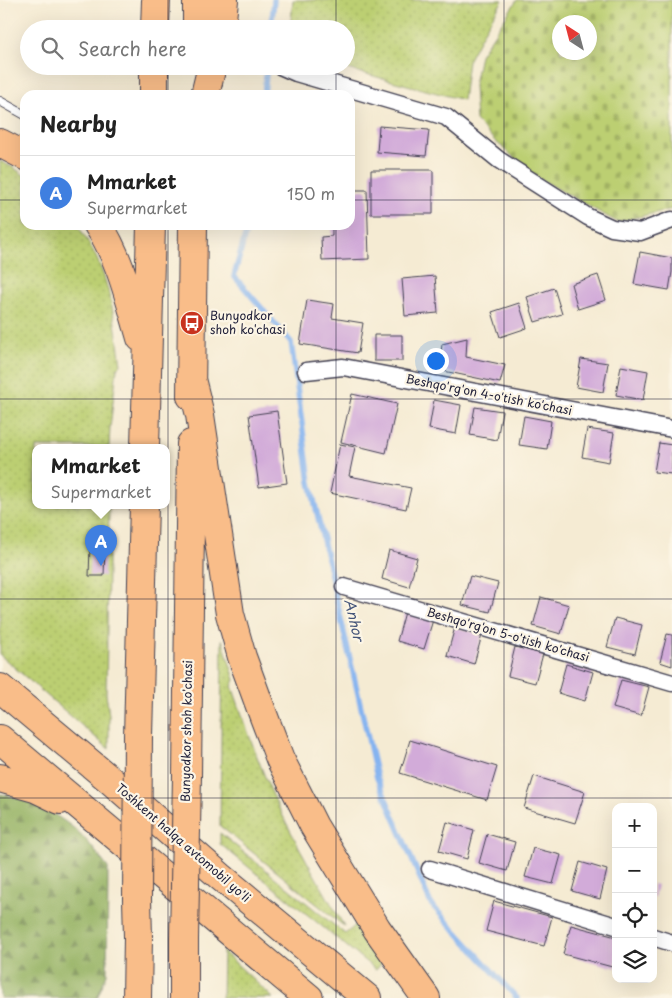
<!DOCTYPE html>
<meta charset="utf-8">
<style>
:root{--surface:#fff;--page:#f6f6f6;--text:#222;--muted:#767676;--line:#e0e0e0;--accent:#c8321e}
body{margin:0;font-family:"Playpen Sans",sans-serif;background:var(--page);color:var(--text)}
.controls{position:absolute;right:15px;bottom:15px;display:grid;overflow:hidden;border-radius:10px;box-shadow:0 5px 20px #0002}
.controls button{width:45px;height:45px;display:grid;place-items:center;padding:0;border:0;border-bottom:1px solid var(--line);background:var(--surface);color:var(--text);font:25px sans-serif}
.compass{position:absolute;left:552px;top:15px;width:45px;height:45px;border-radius:50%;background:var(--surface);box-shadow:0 5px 20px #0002;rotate:324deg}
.you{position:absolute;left:435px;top:360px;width:18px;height:18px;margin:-12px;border:4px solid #fff;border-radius:50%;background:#1a73e8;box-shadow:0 0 0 8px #1a73e833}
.badge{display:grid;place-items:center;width:32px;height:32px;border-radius:50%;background:var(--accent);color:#fff;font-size:16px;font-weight:700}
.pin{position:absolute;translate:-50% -41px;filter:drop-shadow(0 1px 2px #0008)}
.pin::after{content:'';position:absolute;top:26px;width:18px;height:15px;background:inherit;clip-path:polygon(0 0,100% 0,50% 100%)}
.popup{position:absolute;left:32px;top:444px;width:138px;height:65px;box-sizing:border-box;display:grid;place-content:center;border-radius:10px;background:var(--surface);filter:drop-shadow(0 1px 4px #0005);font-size:16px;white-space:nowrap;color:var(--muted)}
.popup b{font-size:19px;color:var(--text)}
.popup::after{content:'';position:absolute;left:50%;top:100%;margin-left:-10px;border:10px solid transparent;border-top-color:var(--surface)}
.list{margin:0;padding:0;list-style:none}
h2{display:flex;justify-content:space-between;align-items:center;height:65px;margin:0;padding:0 20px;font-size:21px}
h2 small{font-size:16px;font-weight:400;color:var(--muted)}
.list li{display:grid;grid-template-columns:32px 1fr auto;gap:15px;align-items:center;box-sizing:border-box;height:75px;padding:0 20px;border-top:1px solid var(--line)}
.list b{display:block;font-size:19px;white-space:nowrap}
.list p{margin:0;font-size:16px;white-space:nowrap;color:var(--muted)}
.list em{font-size:16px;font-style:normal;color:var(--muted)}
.icon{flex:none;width:28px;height:28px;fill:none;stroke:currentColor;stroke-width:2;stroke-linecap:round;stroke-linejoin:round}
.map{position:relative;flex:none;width:672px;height:998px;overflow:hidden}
.search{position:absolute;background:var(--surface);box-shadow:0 5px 20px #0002;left:20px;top:20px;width:335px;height:55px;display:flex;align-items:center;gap:12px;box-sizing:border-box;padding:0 18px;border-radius:28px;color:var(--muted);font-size:19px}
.panel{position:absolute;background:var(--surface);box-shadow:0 5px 20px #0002;left:20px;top:90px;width:335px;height:140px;border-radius:15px}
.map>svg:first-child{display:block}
.grass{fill:url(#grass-dots);stroke:#6f7856}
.forest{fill:url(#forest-firs);stroke:#5c6a50}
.cemetery{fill:url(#cemetery-stones);stroke:#6f7856;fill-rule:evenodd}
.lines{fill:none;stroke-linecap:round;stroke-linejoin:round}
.stream{stroke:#85b4f0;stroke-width:5.5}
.building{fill:#d2abd9}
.lane-casing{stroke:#424052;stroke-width:10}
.street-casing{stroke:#424052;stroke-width:19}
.highway-casing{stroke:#424052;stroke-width:30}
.lane{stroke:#fff;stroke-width:8}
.street{stroke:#fff;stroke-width:16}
.highway{stroke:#f9bd89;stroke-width:28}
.highway-bridge-casing{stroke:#424052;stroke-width:30;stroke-linecap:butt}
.highway-bridge{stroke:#f9bd89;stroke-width:28}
.grid{fill:none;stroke:#22223b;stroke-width:1;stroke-opacity:0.55}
.labels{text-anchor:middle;stroke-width:4.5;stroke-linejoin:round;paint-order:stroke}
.poi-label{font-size:12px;fill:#22223b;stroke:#fcf5e5;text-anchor:start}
.street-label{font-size:12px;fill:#22223b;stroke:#fcf5e5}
.water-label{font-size:14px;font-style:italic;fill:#45557a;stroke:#fcf5e5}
</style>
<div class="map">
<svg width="672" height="998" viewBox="0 0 672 998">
<defs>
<pattern id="grass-dots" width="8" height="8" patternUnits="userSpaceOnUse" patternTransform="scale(1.25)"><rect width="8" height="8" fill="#bccf72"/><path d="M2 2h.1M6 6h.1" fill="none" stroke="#a1b164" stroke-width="1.8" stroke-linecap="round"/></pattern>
<pattern id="forest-firs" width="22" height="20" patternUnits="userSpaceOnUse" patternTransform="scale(1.25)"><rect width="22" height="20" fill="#95b264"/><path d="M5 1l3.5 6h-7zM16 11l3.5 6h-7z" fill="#799054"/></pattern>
<pattern id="cemetery-stones" width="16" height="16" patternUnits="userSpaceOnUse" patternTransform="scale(1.25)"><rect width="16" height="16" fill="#bccf72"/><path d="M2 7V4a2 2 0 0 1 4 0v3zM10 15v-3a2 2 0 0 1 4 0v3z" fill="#a1b164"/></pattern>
</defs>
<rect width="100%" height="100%" fill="#fcf5e5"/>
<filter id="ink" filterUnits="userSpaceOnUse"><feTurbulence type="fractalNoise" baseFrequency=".02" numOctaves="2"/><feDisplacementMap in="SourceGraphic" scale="10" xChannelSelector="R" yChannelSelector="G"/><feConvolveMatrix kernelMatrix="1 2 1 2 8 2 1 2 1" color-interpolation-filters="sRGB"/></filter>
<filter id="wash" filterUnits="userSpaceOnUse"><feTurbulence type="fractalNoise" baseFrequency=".0096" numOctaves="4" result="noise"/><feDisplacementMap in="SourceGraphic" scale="20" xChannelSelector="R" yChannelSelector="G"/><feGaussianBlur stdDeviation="1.12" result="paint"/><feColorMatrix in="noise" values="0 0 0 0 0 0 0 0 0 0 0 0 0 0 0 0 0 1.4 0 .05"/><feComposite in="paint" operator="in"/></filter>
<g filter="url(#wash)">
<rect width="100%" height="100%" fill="#f5ebd3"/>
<!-- grass -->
<path class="grass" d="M293,0H503L485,29L468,61L463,100L336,66H346V29H290Z
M0,161L14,168L25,176V225H77C109,268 114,313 121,365L117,368L110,428L109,447H36V505H109L106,694L109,715V749L0,655Z
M222,639L235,680L232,686C246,726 259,766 277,804C297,846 321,886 344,926L220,826Z
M220,833L345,934L356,925L382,963L376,970L220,844Z
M223,951L273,998H222Z"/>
<!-- forest -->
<path class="forest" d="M0,794C27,799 53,811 75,829C87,839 98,855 108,868L107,974L97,998H0Z"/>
<!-- cemetery -->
<path class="cemetery" d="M517,0H672V209L617,222L535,176L494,140L476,121L474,85L480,55ZM560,22H590V52H560Z"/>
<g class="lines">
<!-- stream -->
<path class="stream" d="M271,29L274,0
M264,95L267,66
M248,225L234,276L291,342L310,482L377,778L431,904L517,998"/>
</g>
<g id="blocks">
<!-- building -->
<path class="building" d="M379,126L429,130L426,156L377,152Z
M371,170H433V214H371Z
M350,190H367L369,259L322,261L321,237L332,236V225H350Z
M640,252L672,258V272L669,290L634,284Z
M598,275L606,300L578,309L571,284Z
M435,276L438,313L405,316L402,279Z
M554,288L562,314L535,322L527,297Z
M307,300L334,304L332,318L363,323L358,353L300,344Z
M519,303L527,328L500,337L492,312Z
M374,335H402V361H374Z
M467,338L466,357L505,365L500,383L439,370L442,344Z
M581,359L608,363L603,392L576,387Z
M621,366L648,371L643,400L616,395Z
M352,394L397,404L386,453L341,442Z
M434,400L461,405L456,434L429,429Z
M475,407L502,411L497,440L470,435Z
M277,411L287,483L259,487L249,415Z
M524,416L551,421L547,449L519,445Z
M587,429L614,433L609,462L582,457Z
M659,443L672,445V474L654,472Z
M340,444L355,447L349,476L411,488L406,509L330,493Z
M90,547H105L104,576H89Z
M389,550L417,558L409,587L382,579Z
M470,576L498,583L490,612L462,605Z
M541,597L569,605L561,634L533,626Z
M405,612L433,620L424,649L397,641Z
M615,618L642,625L635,654L607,647Z
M455,627L482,635L474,664L447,656Z
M667,634L672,635V666L660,662Z
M515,647L543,654L535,683L508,676Z
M566,664L593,672L585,701L558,693Z
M621,680L649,687L641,716L613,708Z
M410,740L497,767L487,800L400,773Z
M534,776L585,792L575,823L524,808Z
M447,822L474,830L467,859L439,851Z
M487,834L515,842L507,871L479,863Z
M533,848L561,855L553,884L525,877Z
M580,862L607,870L600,899L572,891Z
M653,884L657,885L654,898H653Z
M494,901L552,917L544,946L486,931Z
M571,925L616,937V968L563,954Z"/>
</g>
</g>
<g filter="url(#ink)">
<use href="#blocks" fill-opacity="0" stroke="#424052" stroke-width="1"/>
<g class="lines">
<!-- lane casing -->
<g class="lane-casing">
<path id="lane" d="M0,101L25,115"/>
</g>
<!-- street casing -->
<g class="street-casing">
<path id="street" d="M280,66L296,73L446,117L499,160L588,217L612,228L640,232L672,220
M306,371L343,367L672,429
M344,587L672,683
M430,869L616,926
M653,937L672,943"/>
</g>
<!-- highway casing -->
<g class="highway-casing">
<path id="highway" d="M155,29L156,0
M197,29V0
M221,29L224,0
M154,95V66
M205,95L212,66
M0,143L25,156
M98,225C120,257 130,301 141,338
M191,379L200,415L230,614L242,657L264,717L280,759L314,826L377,929L426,998
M191,396L193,225
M145,447L151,225
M0,688L109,779L221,877L367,998
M138,736L144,505
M0,739L309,998
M187,775L191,444
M0,778L35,788L60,800
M137,899L138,937L137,998
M184,998V939"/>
</g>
<!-- lane -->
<use href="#lane" class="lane"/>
<!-- street -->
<use href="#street" class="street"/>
<!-- highway -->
<use href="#highway" class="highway"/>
<!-- highway-bridge casing -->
<g class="highway-bridge-casing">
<path id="highway-bridge" d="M137,899L138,736
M184,939L187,775"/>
</g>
<!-- highway-bridge -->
<use href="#highway-bridge" class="highway-bridge"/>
</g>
</g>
<!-- grid -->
<path class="grid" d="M168,0V29M336,0V29M504,0V998M168,66V95M336,66V95M0,200H25M350,200H672M168,225V998M336,225V998M0,399H672M0,599H672M0,798H672"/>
<!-- icons -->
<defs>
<g id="bus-disc" transform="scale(1.25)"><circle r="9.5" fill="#c8321e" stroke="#fcf5e5"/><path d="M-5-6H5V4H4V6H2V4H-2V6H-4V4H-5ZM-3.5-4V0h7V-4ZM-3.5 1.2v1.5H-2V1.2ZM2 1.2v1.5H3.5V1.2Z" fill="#fff"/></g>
</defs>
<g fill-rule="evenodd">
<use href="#bus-disc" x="192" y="323"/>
</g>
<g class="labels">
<!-- poi labels -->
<g class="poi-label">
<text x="210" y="320">Bunyodkor<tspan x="210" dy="14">shoh ko'chasi</tspan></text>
</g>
<!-- street labels -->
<g class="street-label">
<text transform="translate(489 395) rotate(11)" y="4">Beshqo'rg'on 4-o'tish ko'chasi</text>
<text transform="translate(508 635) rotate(16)" y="4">Beshqo'rg'on 5-o'tish ko'chasi</text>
<text transform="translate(187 731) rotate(-89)" y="4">Bunyodkor shoh ko'chasi</text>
<text transform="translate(183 843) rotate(41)" y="4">Toshkent halqa avtomobil yo'li</text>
</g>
<!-- water labels -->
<g class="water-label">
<text transform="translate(354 620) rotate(77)" y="5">Anhor</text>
</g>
</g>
</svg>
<div class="controls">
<button>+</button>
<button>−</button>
<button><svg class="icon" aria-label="locate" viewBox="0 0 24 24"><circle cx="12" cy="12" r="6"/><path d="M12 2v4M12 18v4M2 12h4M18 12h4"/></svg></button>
<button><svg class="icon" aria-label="layers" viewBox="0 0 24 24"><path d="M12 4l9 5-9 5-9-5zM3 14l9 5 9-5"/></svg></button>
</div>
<svg class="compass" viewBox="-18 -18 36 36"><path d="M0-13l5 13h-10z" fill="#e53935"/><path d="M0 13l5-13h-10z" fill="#767676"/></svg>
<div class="you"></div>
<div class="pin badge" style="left:101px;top:566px;background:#3f7fe0">A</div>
<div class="popup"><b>Mmarket</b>Supermarket</div>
<div class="search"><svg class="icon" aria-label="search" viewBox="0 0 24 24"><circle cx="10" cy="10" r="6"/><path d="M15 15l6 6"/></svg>Search here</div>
<section class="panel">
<h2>Nearby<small></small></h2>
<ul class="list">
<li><span class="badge" style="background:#3f7fe0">A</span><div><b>Mmarket</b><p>Supermarket</p></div><em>150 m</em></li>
</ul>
</section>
</div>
